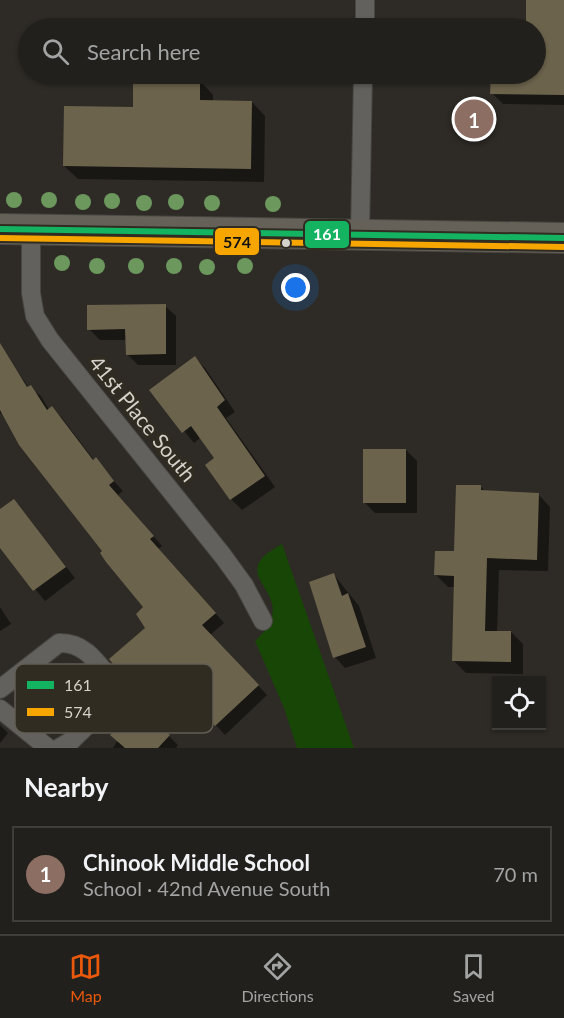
<!DOCTYPE html>
<meta charset="utf-8">
<style>
:root{--surface:#22201c;--page:#2e2d29;--text:#f1f3f6;--muted:#a2a3a3;--line:#3f3e3b;--accent:#ea580c}
body{margin:0;font-family:Lato,sans-serif;background:var(--page);color:var(--text)}
.controls{position:absolute;right:18px;bottom:18px;display:grid;overflow:hidden;border-radius:0px;box-shadow:0 2px 4px #0004}
.controls button{width:54px;height:54px;display:grid;place-items:center;padding:0;border:0;border-bottom:2px solid var(--line);background:var(--surface);color:var(--text);font:30px sans-serif}
.you{position:absolute;left:296px;top:288px;width:21px;height:21px;margin:-15px;border:4px solid #fff;border-radius:50%;background:#1a73e8;box-shadow:0 0 0 9px #1a73e833}
.badge{display:grid;place-items:center;width:39px;height:39px;border-radius:50%;background:var(--accent);color:#fff;font-size:20px;font-weight:700}
.pin{position:absolute;translate:-50% -50%;border:3px solid #fff;box-shadow:0 2px 6px #0006}
.list{margin:0;padding:0;list-style:none}
h2{display:flex;justify-content:space-between;align-items:center;height:78px;margin:0;padding:0 24px;font-size:26px}
h2 small{font-size:20px;font-weight:400;color:var(--muted)}
.list li{display:grid;grid-template-columns:39px 1fr auto;gap:18px;align-items:center;box-sizing:border-box;height:96px;margin:0 12px 12px;padding:0 12px;border:2px solid var(--line);border-radius:0px}
.list b{display:block;font-size:22px;white-space:nowrap}
.list p{margin:0;font-size:20px;white-space:nowrap;color:var(--muted)}
.list em{font-size:20px;font-style:normal;color:var(--muted)}
.icon{flex:none;width:33px;height:33px;fill:none;stroke:currentColor;stroke-width:2;stroke-linecap:round;stroke-linejoin:round}
.map{position:relative;flex:none;width:564px;height:748px;overflow:hidden}
.search{position:absolute;background:var(--surface);box-shadow:0 2px 4px #0004;left:18px;right:18px;top:18px;height:66px;display:flex;align-items:center;gap:15px;box-sizing:border-box;padding:0 21px;border-radius:33px;color:var(--muted);font-size:22px}
.sheet{height:186px;background:var(--surface)}
nav{display:flex;justify-content:space-around;align-items:center;box-sizing:border-box;height:84px;border-top:2px solid var(--line);background:var(--surface);font-size:16px;color:var(--muted)}
nav a{display:grid;justify-items:center;gap:3px}
nav .on{color:var(--accent)}
.map>svg:first-child{display:block}
.green{fill:#184607}
.shadow{fill:#0007}
.building{fill:#6c634c}
.lines{fill:none;stroke-linecap:round;stroke-linejoin:round}
.minor-casing{stroke:#484641;stroke-width:20}
.primary-casing{stroke:#484641;stroke-width:32}
.minor{stroke:#63615d;stroke-width:18}
.primary{stroke:#656159;stroke-width:30}
.bus-1-casing{stroke:#312c22;stroke-width:10}
.bus-2-casing{stroke:#312c22;stroke-width:10}
.bus-1{stroke:#13b361;stroke-width:6}
.bus-2{stroke:#f7a600;stroke-width:6}
.tree{fill:#6c985e}
.bus-dot{fill:#d5d2cb;stroke:#312c22;stroke-width:2}
.labels{text-anchor:middle;stroke-width:6;stroke-linejoin:round;paint-order:stroke}
.street-label{font-size:21px;fill:#d5d2cb;stroke:#312c22}
.key{fill:#312c22;stroke:#625e55;stroke-width:1.5}
.key-label{font-size:16px;fill:#d5d2cb}
.line-badge{stroke:#312c22;stroke-width:2}
.badge-label{font-size:16px;text-anchor:middle;font-weight:bold;fill:#fff}
.pale-badge-label{font-size:16px;text-anchor:middle;font-weight:bold;fill:#111}
</style>
<div class="map">
<svg width="564" height="748" viewBox="0 0 564 748">
<rect width="100%" height="100%" fill="#2e2b26"/>
<!-- green -->
<path class="green" d="M282,544L354,748H297L284,708L255,641C309,591 216,579 282,544Z"/>
<!-- shadow -->
<path class="shadow" d="M528,0H564V105L503,104L492,93V74H536V28H527Z
M135,74H203V84L213,95V102H252L265,116L264,182L78,179L64,166L134,108Z
M165,306L176,316V365H138L127,354V340H100L89,329Z
M195,358L205,368L235,412L226,418L275,487L242,510L231,499L216,459L201,437L194,443L151,391Z
M9,359L29,388L41,396L49,410L52,408L62,418L94,460L123,491L118,495L162,546L158,549L224,623L210,635L267,695L225,735L195,703L167,734L178,745L176,748H113L141,701L147,628L146,608L2,412L0,414V364Z
M406,450L417,461V513H375L364,502Z
M481,487L486,492L538,494L550,507L548,571L499,570L497,632H511L523,644V674L466,673L454,661L456,587H448L435,574L455,553Z
M14,501L75,578L45,601L0,545V511Z
M334,575L359,606L376,658L345,668L335,657Z
M0,607L11,624L0,631Z
M57,677L86,705L56,734L28,706Z
M0,725L8,733L0,743Z"/>
<!-- building -->
<path class="building" d="M526,0H564V95L490,94L491,74H536V28H526Z
M133,74H190V79L200,80V100L252,101L251,169L63,166L64,106L133,107Z
M166,304V354L126,355L125,329L87,330V305Z
M0,343L27,387L31,385L47,410L52,406L93,460L96,457L114,481L109,485L154,536L150,539L216,613L202,625L259,685L215,726L185,694L158,724L170,735L158,748H125L110,735L139,701L126,688L124,678L109,659L145,628L136,614L143,607L106,562L100,553L102,551L19,445L0,410Z
M195,356L225,400L217,407L265,476L230,500L205,465L214,458L191,426L182,433L149,390Z
M363,449H406V503H363Z
M456,485H481V490L539,493L537,560L487,558L485,631H511V662L452,661L454,576L434,575L435,551H454Z
M14,499L66,567L33,591L0,548V509Z
M334,573L342,596L348,593L366,647L333,658L309,582Z"/>
<g class="lines">
<!-- minor casing -->
<g class="minor-casing">
<path id="minor" d="M365,28V0
M31,230V293L35,316L50,340L223,556L244,585L263,621
M360,235L363,74
M0,689L59,643C87,642 99,666 115,685L113,700L71,741L59,748
M0,709L48,748"/>
</g>
<!-- primary casing -->
<g class="primary-casing">
<path id="primary" d="M0,229L564,238"/>
</g>
<!-- minor -->
<use href="#minor" class="minor"/>
<!-- primary -->
<use href="#primary" class="primary"/>
<!-- bus-1 casing -->
<g class="bus-1-casing">
<path id="bus-1" d="M0,229L564,238"/>
</g>
<!-- bus-2 casing -->
<g class="bus-2-casing">
<path id="bus-2" d="M0,238L564,247"/>
</g>
<!-- bus-1 -->
<use href="#bus-1" class="bus-1"/>
<!-- bus-2 -->
<use href="#bus-2" class="bus-2"/>
</g>
<!-- trees -->
<g class="tree">
<circle cx="14" cy="200" r="8"/>
<circle cx="49" cy="200" r="8"/>
<circle cx="112" cy="201" r="8"/>
<circle cx="83" cy="202" r="8"/>
<circle cx="176" cy="202" r="8"/>
<circle cx="144" cy="203" r="8"/>
<circle cx="212" cy="203" r="8"/>
<circle cx="273" cy="204" r="8"/>
<circle cx="62" cy="263" r="8"/>
<circle cx="97" cy="266" r="8"/>
<circle cx="136" cy="266" r="8"/>
<circle cx="174" cy="266" r="8"/>
<circle cx="245" cy="266" r="8"/>
<circle cx="207" cy="267" r="8"/>
</g>
<!-- markers -->
<circle class="bus-dot" cx="286" cy="243" r="5"/>
<g class="labels">
<!-- street labels -->
<g class="street-label">
<text transform="translate(142 419) rotate(51)" y="7">41st Place South</text>
</g>
</g>
<!-- legend -->
<rect x="15" y="664" width="198" height="69" rx="9" class="key"/>
<rect x="27" y="681" width="27" height="8" fill="#13b361"/>
<rect x="27" y="708" width="27" height="8" fill="#f7a600"/>
<g class="key-label">
<text x="64" y="691">161</text>
<text x="64" y="718">574</text>
</g>
<g class="line-badge">
<rect x="304" y="220" width="46" height="29" rx="6" fill="#13b361"/>
<rect x="214" y="227" width="46" height="29" rx="6" fill="#f7a600"/>
</g>
<g class="badge-label">
<text x="327" y="240">161</text>
</g>
<g class="pale-badge-label">
<text x="237" y="248">574</text>
</g>
</svg>
<div class="controls">
<button><svg class="icon" aria-label="locate" viewBox="0 0 24 24"><circle cx="12" cy="12" r="6"/><path d="M12 2v4M12 18v4M2 12h4M18 12h4"/></svg></button>
</div>
<div class="you"></div>
<div class="pin badge" style="left:474px;top:119px;background:#8d6e63">1</div>
<div class="search"><svg class="icon" aria-label="search" viewBox="0 0 24 24"><circle cx="10" cy="10" r="6"/><path d="M15 15l6 6"/></svg>Search here</div>
</div>
<section class="sheet">
<h2>Nearby<small></small></h2>
<ul class="list">
<li><span class="badge" style="background:#8d6e63">1</span><div><b>Chinook Middle School</b><p>School · 42nd Avenue South</p></div><em>70 m</em></li>
</ul>
</section>
<nav>
<a class="on"><svg class="icon" aria-label="map" viewBox="0 0 24 24"><path d="M3 6l6-2 6 2 6-2v14l-6 2-6-2-6 2zM9 4v14M15 6v14"/></svg>Map</a>
<a><svg class="icon" aria-label="directions" viewBox="0 0 24 24"><path d="M12 3l9 9-9 9-9-9zM9 14v-3h6M13 9l2 2-2 2"/></svg>Directions</a>
<a><svg class="icon" aria-label="saved" viewBox="0 0 24 24"><path d="M7 4h10v16l-5-4-5 4z"/></svg>Saved</a>
</nav>
